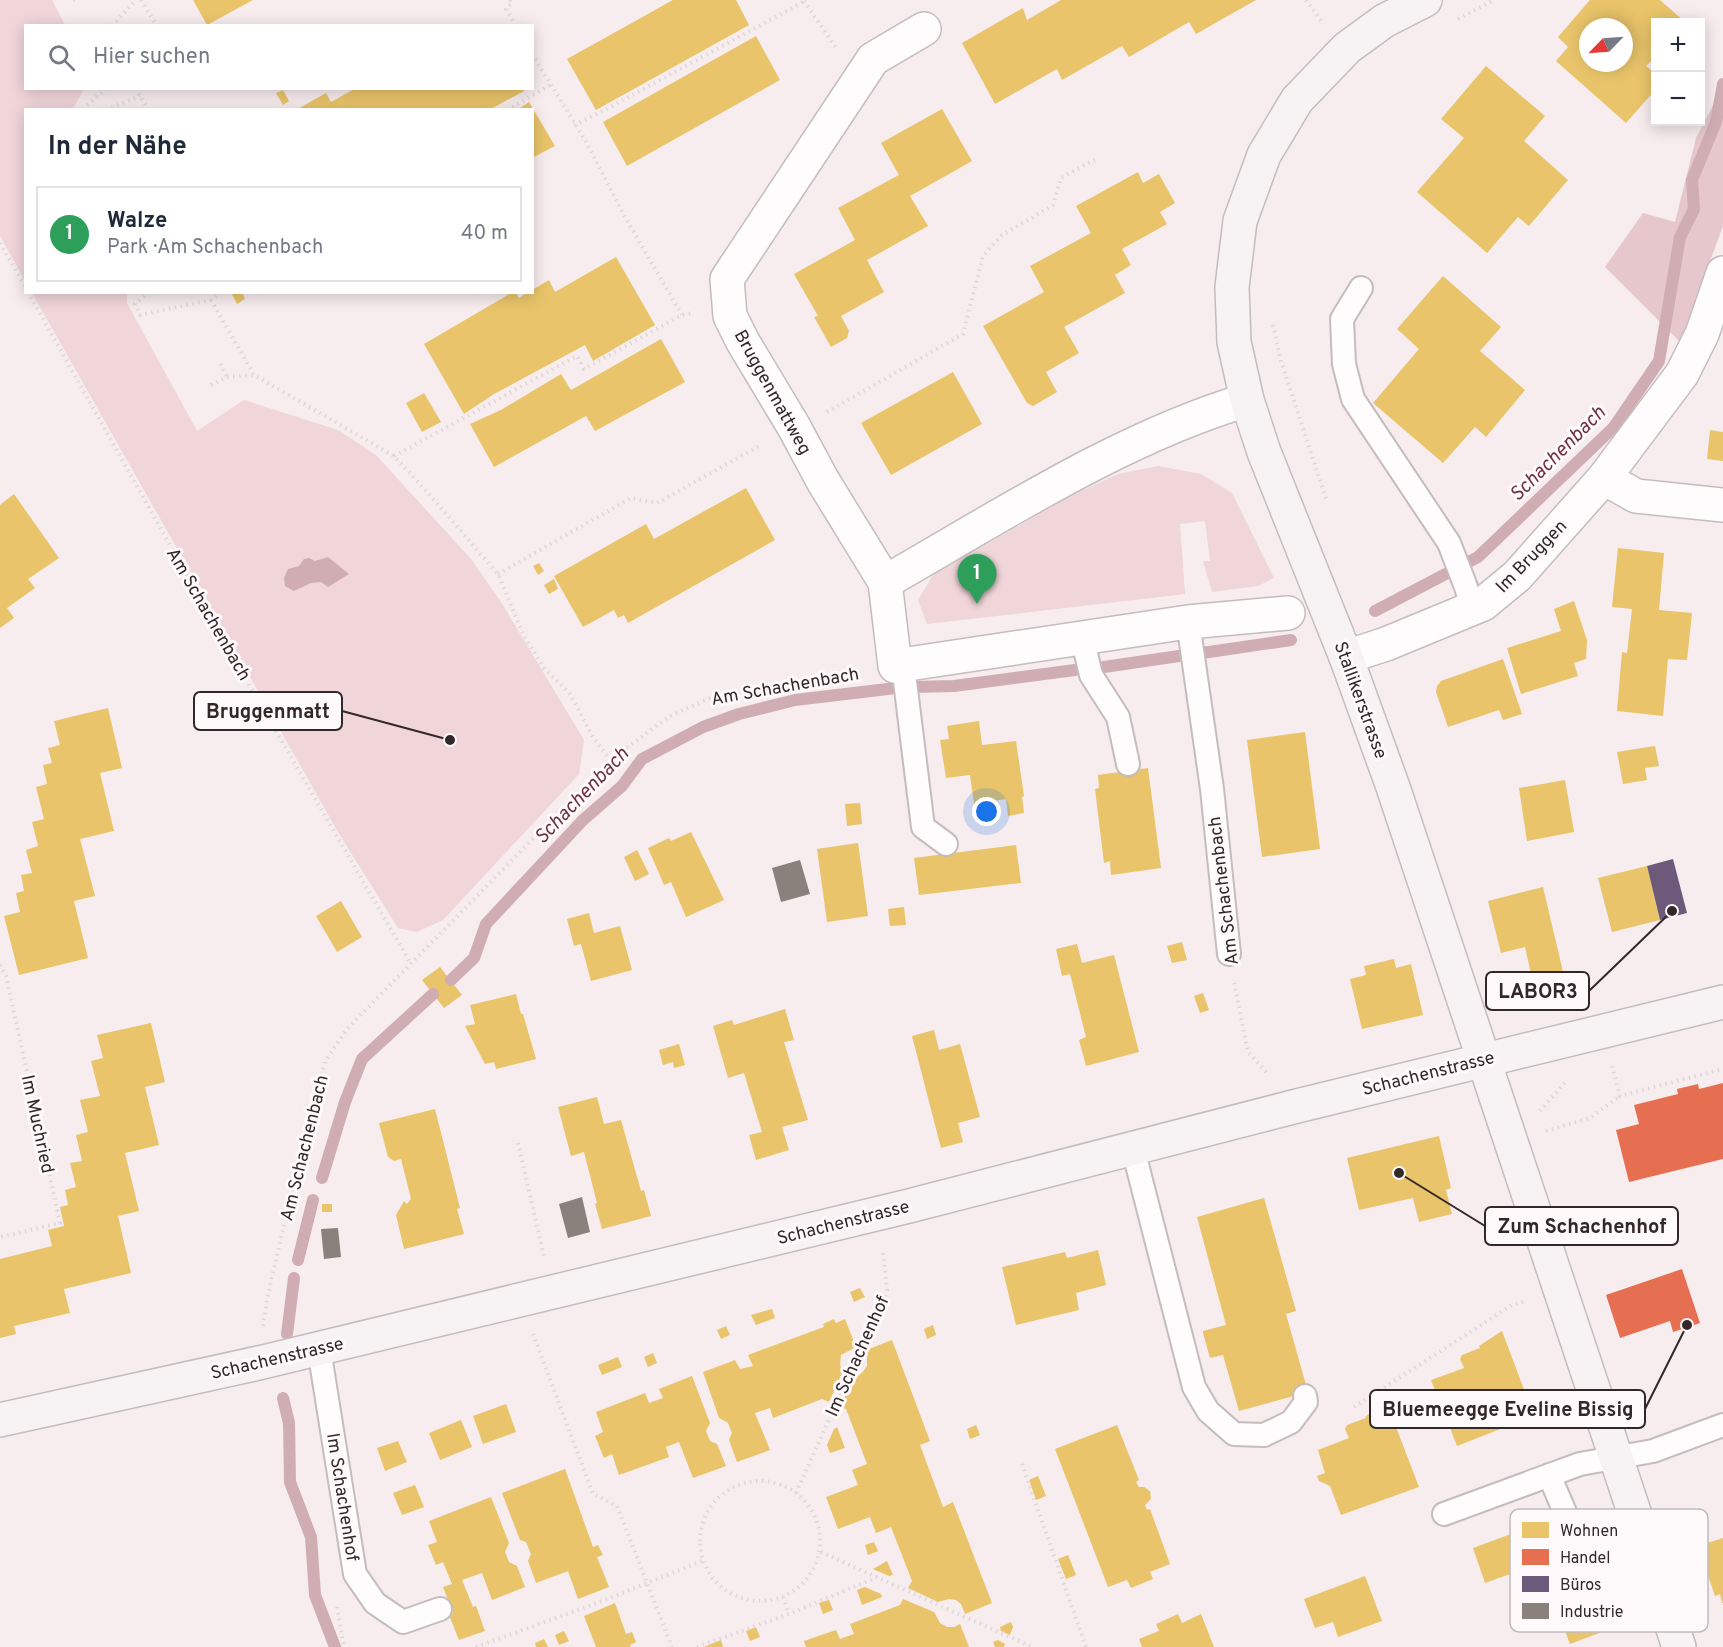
<!DOCTYPE html>
<html lang="de">
<meta charset="utf-8">
<style>
:root{--surface:#fff;--page:#f2f2f3;--text:#1f2937;--muted:#747a83;--line:#e0e1e3;--accent:#ea580c}
body{margin:0;font-family:Overpass,sans-serif;background:var(--page);color:var(--text)}
.controls{position:absolute;right:18px;top:18px;display:grid;overflow:hidden;border-radius:0px;box-shadow:0 3px 15px #0003}
.controls button{width:54px;height:54px;display:grid;place-items:center;padding:0;border:0;border-bottom:2px solid var(--line);background:var(--surface);color:var(--text);font:30px sans-serif}
.compass{position:absolute;left:1579px;top:18px;width:54px;height:54px;border-radius:50%;background:var(--surface);box-shadow:0 3px 15px #0003;rotate:245deg}
.you{position:absolute;left:987px;top:812px;width:21px;height:21px;margin:-15px;border:4px solid #fff;border-radius:50%;background:#1a73e8;box-shadow:0 0 0 9px #1a73e833}
.badge{display:grid;place-items:center;width:39px;height:39px;border-radius:50%;background:var(--accent);color:#fff;font-size:20px;font-weight:700}
.pin{position:absolute;translate:-50% -50px;filter:drop-shadow(0 2px 3px #0008)}
.pin::after{content:'';position:absolute;top:32px;width:21px;height:18px;background:inherit;clip-path:polygon(0 0,100% 0,50% 100%)}
.list{margin:0;padding:0;list-style:none}
h2{display:flex;justify-content:space-between;align-items:center;height:78px;margin:0;padding:0 24px;font-size:26px}
h2 small{font-size:20px;font-weight:400;color:var(--muted)}
.list li{display:grid;grid-template-columns:39px 1fr auto;gap:18px;align-items:center;box-sizing:border-box;height:96px;margin:0 12px 12px;padding:0 12px;border:2px solid var(--line);border-radius:0px}
.list b{display:block;font-size:22px;white-space:nowrap}
.list p{margin:0;font-size:20px;white-space:nowrap;color:var(--muted)}
.list em{font-size:20px;font-style:normal;color:var(--muted)}
.icon{flex:none;width:33px;height:33px;fill:none;stroke:currentColor;stroke-width:2;stroke-linecap:round;stroke-linejoin:round}
.map{position:relative;flex:none;width:1723px;height:1647px;overflow:hidden}
.search{position:absolute;background:var(--surface);box-shadow:0 3px 15px #0003;left:24px;top:24px;width:510px;height:66px;display:flex;align-items:center;gap:15px;box-sizing:border-box;padding:0 21px;border-radius:0px;color:var(--muted);font-size:22px}
.panel{position:absolute;background:var(--surface);box-shadow:0 3px 15px #0003;left:24px;top:108px;width:510px;height:186px;border-radius:0px}
.map>svg:first-child{display:block}
.green{fill:#f0d5d9}
.forest{fill:#e5c7cc}
.water{fill:#d0adb2}
.homes{fill:#e9c46a;fill-rule:evenodd}
.shops{fill:#e76f51}
.offices{fill:#6d597a}
.industry{fill:#8a817c}
.lines{fill:none;stroke-linecap:round;stroke-linejoin:round}
.stream{stroke:#d0adb2;stroke-width:12}
.lane-casing{stroke:#c5bcbd;stroke-width:26}
.street-casing{stroke:#c5bcbd;stroke-width:36}
.secondary-casing{stroke:#c5bcbd;stroke-width:36}
.path{stroke:#dcd8d9;stroke-width:4;stroke-dasharray:1.5 4.5;stroke-linecap:butt}
.lane{stroke:#fefcfc;stroke-width:22}
.street{stroke:#fefcfc;stroke-width:33}
.secondary{stroke:#f7f2f3;stroke-width:33}
.labels{text-anchor:middle;stroke-width:6;stroke-linejoin:round;paint-order:stroke}
.street-label{font-size:18px;fill:#32282a;stroke:#fef9fa}
.water-label{font-size:20px;font-style:italic;fill:#6d323f;stroke:#fef9fa}
.key{fill:#fef9fa;stroke:#c1babc;stroke-width:1.5}
.key-label{font-size:16px;fill:#32282a}
.leader{fill:none;stroke:#32282a;stroke-width:2}
.callout-dot{fill:#32282a;stroke:#fef9fa;stroke-width:2}
.callout{fill:#fef9fa;stroke:#32282a;stroke-width:2}
.callout-label{font-size:20px;text-anchor:middle;font-weight:bold;fill:#32282a}
</style>
<div class="map">
<svg width="1723" height="1647" viewBox="0 0 1723 1647">
<rect width="100%" height="100%" fill="#f7ecee"/>
<!-- green -->
<path class="green" d="M0,0H52L65,25L26,26V88L84,89L73,109L26,110L25,281L0,236Z
M32,293H127V303L197,431L244,400L338,430L376,455L471,559L501,602L584,740L579,774L443,920L417,932L398,928L338,832Z
M1158,466L1201,474L1232,493L1274,578L1258,586L1212,592L1203,561H1210L1205,521L1180,524L1185,594L927,624L918,600L933,575L1069,497L1118,474Z"/>
<!-- forest -->
<path class="forest" d="M1723,86V226L1680,342L1605,267L1643,213L1675,222L1696,138Z"/>
<!-- water -->
<path class="water" d="M328,557L349,574L328,587L321,582L311,583L294,591L285,586L284,578L288,569L299,566L304,559L309,558L315,561Z"/>
<!-- homes -->
<path class="homes" d="M193,0H253L207,25Z
M673,0H736L749,25L596,110L567,59Z
M1061,0H1256L1196,34L1189,22L1129,57L1122,46L1062,80L1057,69L995,104L962,43L1023,8L1027,20Z
M1590,0H1660L1685,22H1656V56L1646,66L1656,74V89L1626,123L1556,61L1568,47L1558,37ZM1588,27H1624V63H1588Z
M756,36L780,80L627,166L603,122Z
M1486,66L1545,116L1524,141L1568,180L1529,226L1518,217L1487,253L1417,192L1464,138L1441,119Z
M356,88H523L524,91L489,110H296L326,93L331,102Z
M283,90L289,101L283,105L276,93Z
M529,102L555,146L532,158V110H517Z
M942,109L972,161L910,196L928,226L867,260L884,292L841,316L849,331L847,338L831,347L814,317L818,316L794,274L855,240L838,208L899,175L881,143Z
M1138,172L1143,183L1159,174L1175,203L1160,212L1167,224L1122,249L1131,265L1115,275L1125,293L1064,327L1079,353L1046,372L1057,392L1033,406L1027,403L983,326L1044,292L1030,266L1091,233L1076,206Z
M616,257L655,325L593,361L585,345L494,394L464,414L424,344L513,292H515L519,298L528,292H532V290L549,280L555,292Z
M1443,276L1501,327L1480,351L1525,390L1486,437L1475,427L1443,463L1373,403L1419,349L1397,329Z
M231,292H242L245,299L237,304Z
M661,339L685,382L595,431L586,416L494,467L470,424L501,410L561,374L571,390Z
M953,372L982,424L891,475L861,423Z
M424,393L441,422L422,432L406,403Z
M1710,430L1723,432V461L1707,459Z
M746,488L775,540L628,623L624,615L618,618L614,610L583,627L554,576L646,524L654,539Z
M14,494L59,558L28,579L35,588L7,608L14,618L0,628V505Z
M1618,548L1664,553L1659,610L1692,613L1687,660L1668,659L1663,716L1617,711L1622,652L1627,653L1632,609L1612,607Z
M539,563L544,571L538,575L533,566Z
M554,579L558,589L549,594L544,585Z
M1574,601L1587,640L1586,659L1574,663L1578,676L1521,694L1507,648L1561,631L1554,609Z
M1503,659L1522,714L1503,720L1499,710L1448,727L1436,692L1437,686L1441,681Z
M108,708L122,768L100,773L114,831L80,839L95,896L74,901L88,958L19,975L4,916L20,912L16,893L24,891L21,875L32,873L26,850L38,846L32,822L44,819L36,787L47,784L43,765L52,763L48,748L60,745L54,721Z
M979,721L982,745L1016,741L1024,796L1022,797L1024,813L1008,816L1006,799L974,804L970,775L946,778L940,740L949,739L947,726Z
M1305,732L1320,849L1262,857L1247,740Z
M1655,746L1659,766L1645,768L1647,780L1623,784L1617,752Z
M1148,768L1161,868L1111,875L1110,861L1104,863L1095,789L1099,788L1098,775Z
M1565,780L1574,832L1527,841L1519,788Z
M860,803L862,824L847,826L845,804Z
M691,832L724,900L686,917L671,882L664,885L648,848L669,838L671,841Z
M858,843L868,916L827,922L817,849Z
M1016,845L1021,883L919,895L914,858Z
M637,850L649,874L635,881L624,857Z
M1647,866L1660,920L1612,932L1598,878Z
M1543,887L1564,976L1533,983L1525,947L1501,953L1488,901Z
M341,901L362,937L337,952L316,916Z
M904,907L906,925L890,926L888,909Z
M589,913L594,933L620,926L632,970L591,981L581,944L574,946L567,919Z
M1182,942L1187,960L1172,963L1167,946Z
M1077,944L1082,963L1114,955L1139,1052L1086,1066L1079,1040L1086,1037L1070,974L1062,976L1056,949Z
M1394,959L1396,968L1411,964L1423,1015L1362,1029L1350,979L1366,975L1364,966Z
M440,967L462,995L444,1008L422,980Z
M1203,993L1209,1010L1200,1013L1194,996Z
M516,994L521,1014H523L536,1059L496,1069L494,1062L485,1064L465,1026L475,1024L470,1005Z
M785,1009L794,1040L784,1042L808,1120L782,1127L789,1150L756,1160L749,1135L762,1132L744,1073L728,1078L713,1026L732,1020L734,1025Z
M151,1023L165,1082L145,1087L159,1145L125,1153L139,1211L118,1216L131,1273L64,1289L70,1313L14,1326L16,1334L0,1338V1259L52,1246L48,1230L64,1226L60,1207L68,1205L65,1190L76,1187L70,1163L82,1161L76,1135L88,1132L80,1100L100,1096L91,1061L103,1058L97,1035Z
M934,1030L939,1050L960,1044L980,1117L958,1123L963,1142L941,1148L912,1036Z
M679,1044L685,1065L674,1068L673,1062L663,1065L659,1050Z
M597,1097L604,1124L621,1120L641,1191L644,1190L651,1216L602,1229L595,1204L597,1203L584,1152L571,1156L558,1107Z
M435,1109L460,1208L457,1209L464,1234L404,1249L396,1215L404,1201L407,1204L411,1199L401,1159L394,1161L388,1157L379,1123Z
M1439,1136L1451,1188L1446,1190L1452,1214L1419,1222L1413,1198L1359,1210L1347,1158Z
M1264,1198L1296,1311L1286,1314L1308,1392L1239,1411L1223,1355L1210,1358L1203,1333V1331L1226,1325L1197,1217Z
M322,1204H332V1212H322Z
M1098,1250L1106,1285L1076,1293L1079,1310L1016,1325L1002,1267L1065,1252L1067,1258Z
M860,1288L865,1297L854,1302L850,1292Z
M772,1309L775,1318L756,1325L751,1315Z
M834,1319L836,1323L845,1319L856,1347L841,1355L840,1365L843,1371L829,1402L822,1399L773,1418L770,1408L755,1413L770,1450L737,1462L729,1440L732,1433L728,1423L719,1418L703,1372L735,1360L740,1369L753,1366L748,1355L824,1327L823,1324Z
M933,1325L936,1335L927,1339L924,1329Z
M726,1326L730,1335L721,1339L717,1330Z
M1502,1331L1534,1416L1457,1446L1445,1415L1434,1412L1432,1406L1440,1403L1431,1380L1464,1368L1460,1359L1462,1355L1480,1348L1479,1346Z
M892,1340L930,1441L920,1445L943,1507L953,1502L992,1603L965,1614L961,1604L956,1600L949,1599L938,1602L908,1588L912,1581L891,1527L876,1533L870,1517L838,1529L826,1497L858,1485L852,1470L867,1464L846,1409L840,1407L854,1376H858L862,1373L867,1366V1358L864,1351Z
M653,1353L657,1363L648,1367L644,1357Z
M618,1357L622,1367L602,1375L598,1365Z
M692,1376L710,1423L706,1431L710,1441L717,1444L726,1466L693,1478L679,1442L666,1447L669,1457L619,1475L612,1454L604,1458L595,1436L603,1432L596,1412L645,1393L649,1403L663,1398L659,1389Z
M1386,1401L1419,1487L1341,1515L1330,1486L1319,1481L1317,1476L1325,1473L1318,1450L1349,1438L1345,1429L1347,1425L1366,1418L1365,1417Z
M506,1404L516,1432L483,1444L473,1416Z
M461,1420L472,1447L440,1460L429,1433Z
M976,1425L980,1435L970,1439L967,1429Z
M1117,1425L1139,1480L1136,1482L1139,1487H1144L1150,1491L1151,1499L1145,1505L1147,1510L1150,1509L1170,1564L1150,1572L1153,1579L1131,1588L1127,1580L1108,1587L1055,1449Z
M837,1427L845,1448L830,1453L827,1445L834,1429Z
M398,1441L407,1462L385,1471L377,1448Z
M565,1469L593,1547L598,1545L603,1555L597,1557L609,1587L578,1599L568,1571L536,1583L528,1561L531,1554L526,1542L520,1540L502,1493Z
M1038,1476L1046,1496L1036,1500L1029,1480Z
M415,1485L424,1507L402,1515L393,1493Z
M491,1497L509,1543L505,1552L509,1562L517,1566L525,1587L492,1600L482,1573L462,1580L473,1607L476,1606L485,1631L459,1640L449,1615L453,1613L443,1587L452,1584L443,1562L436,1565L428,1545L437,1542L429,1521Z
M1552,1519L1565,1554L1485,1583L1473,1548Z
M1723,1538V1603H1722L1720,1594L1715,1596L1698,1546Z
M874,1542L878,1551L868,1555L865,1545Z
M1068,1555L1076,1575L1066,1579L1058,1559Z
M887,1561L893,1575L889,1576L873,1569Z
M1365,1576L1382,1621L1338,1637L1333,1622L1315,1628L1304,1599Z
M865,1587L881,1594L882,1597L862,1605L857,1590Z
M903,1599L934,1612L940,1623L947,1627H954L960,1624L969,1647H806L804,1641L836,1630L840,1639L854,1634L850,1624L900,1605Z
M829,1600L833,1610L823,1614L819,1603Z
M1590,1600L1602,1632L1570,1644L1558,1613Z
M615,1603L626,1634L632,1632L636,1642L630,1645L631,1647H596L584,1616Z
M1178,1614L1182,1623L1201,1614L1214,1647H1142L1139,1639L1159,1631L1156,1624Z
M1011,1622L1013,1627L1010,1635L1001,1631L1000,1627Z
M756,1627L760,1637L750,1641L746,1631Z
M564,1631L569,1641L559,1645L555,1635Z
M544,1639L548,1647H536L535,1643Z
M721,1640L723,1647H704Z
M998,1640L1005,1644L1004,1647H995L993,1642Z"/>
<!-- shops -->
<path class="shops" d="M1723,1083V1159L1629,1182L1616,1130L1639,1124L1634,1105L1678,1094L1677,1089L1698,1084L1699,1089Z
M1682,1269L1700,1323L1673,1332L1670,1321L1620,1338L1606,1295Z"/>
<!-- offices -->
<path class="offices" d="M1673,859L1687,913L1660,920L1647,866Z"/>
<!-- industry -->
<path class="industry" d="M800,860L810,894L781,902L772,868Z
M582,1197L590,1232L568,1238L559,1204Z
M338,1228L341,1257L324,1259L321,1229Z"/>
<g class="lines">
<!-- stream -->
<path class="stream" d="M1375,611L1478,557L1614,427L1659,361L1680,237L1694,209L1692,180L1716,122L1723,84
M1202,653L1291,640
M1104,667L1179,656
M912,687L954,686L1075,670
M451,980L474,958L486,924L583,820L622,786L642,759L703,727L739,714L795,700L896,688
M322,1178L345,1102L362,1059L433,994
M298,1260L313,1200
M287,1334L294,1278
M283,1398L289,1423L290,1482L311,1537L315,1595L335,1647"/>
<!-- lane casing -->
<g class="lane-casing">
<path id="lane" d="M1361,288L1342,319L1344,364L1353,399L1449,543L1466,587L1472,608
M1188,622L1212,789L1229,954
M1082,637L1091,675L1118,717L1128,764
M903,665L923,827L946,844
M1133,1149L1194,1387L1208,1411L1234,1434L1264,1435L1291,1422L1306,1402L1305,1396
M319,1349L355,1574L375,1603L403,1622L440,1609
M1549,1475L1589,1568L1551,1586
M1444,1514L1580,1464L1653,1451L1723,1425"/>
</g>
<!-- street casing -->
<g class="street-casing">
<path id="street" d="M924,29L873,59L727,279L730,316L743,342L794,427L823,481L885,582C999,517 1122,437 1247,400
M1604,478L1636,496L1723,505
M885,582L895,666L1188,622L1288,613
M1346,657L1386,644L1483,604L1517,576L1604,478L1682,374L1702,334L1723,273"/>
</g>
<!-- secondary casing -->
<g class="secondary-casing">
<path id="secondary" d="M1425,0L1384,21L1347,48L1297,100L1264,155L1240,221L1232,287L1234,342L1247,400L1264,452L1346,657L1393,787L1679,1647
M0,1420L263,1362L909,1206L1297,1106L1723,1002"/>
</g>
<!-- path -->
<path class="path" d="M73,0H75
M141,0L157,26
M510,0L512,3L506,9L516,26
M1306,0L1322,22
M804,1L837,49
M1458,19L1494,0
M112,26L136,0
M532,54L585,140L625,217L682,315
M136,88L146,106L143,110
M86,110L85,107L107,88
M106,110L140,96
M507,110L550,85
M574,125L603,111L805,1
M0,243L26,288
M28,292L226,645L411,964
M149,292L135,304L140,315L211,300L221,292
M211,300L254,375L394,456L427,492L498,574L523,634L544,668L570,694L593,737L610,760
M1273,325L1281,361L1327,502
M220,364L227,377
M211,385L227,377L254,375
M827,412L963,334L983,256L1001,236L1053,205L1061,178L1098,158
M394,456L577,356L584,369L682,315L692,313
M498,574L631,498L657,503L761,445
M0,965L6,976L60,1223L0,1237
M1234,983L1248,1052L1268,1074
M1612,1066L1620,1096L1723,1069
M1540,1111L1567,1080
M1546,1131L1590,1118L1620,1096
M518,1143L544,1256
M263,1326L267,1299L312,1104L326,1060L347,1029L610,760L670,716L712,697L861,672
M533,1334L593,1494L617,1506L672,1647
M1354,1407L1512,1305L1524,1302
M1022,1464L1086,1647
M700 1541a60 60 0 1 1 120 0a60 60 0 1 1-120 0Z
M796,1493L887,1290L883,1250
M821,1552L1032,1647
M783,1597L789,1613
M337,1607L344,1647
M476,1647L600,1602L702,1561
M697,1647L789,1614L875,1578"/>
<!-- lane -->
<use href="#lane" class="lane"/>
<!-- street -->
<use href="#street" class="street"/>
<!-- secondary -->
<use href="#secondary" class="secondary"/>
</g>
<g class="labels">
<!-- street labels -->
<g class="street-label">
<text transform="translate(773 392) rotate(61)" y="6">Bruggenmattweg</text>
<text transform="translate(1531 556) rotate(-46)" y="6">Im Bruggen</text>
<text transform="translate(209 614) rotate(60)" y="6">Am Schachenbach</text>
<text transform="translate(785 686) rotate(-10)" y="6">Am Schachenbach</text>
<text transform="translate(1361 700) rotate(70)" y="6">Stallikerstrasse</text>
<text transform="translate(1223 891) rotate(-97)" y="6">Am Schachenbach</text>
<text transform="translate(1428 1073) rotate(-14)" y="6">Schachenstrasse</text>
<text transform="translate(38 1124) rotate(78)" y="6">Im Muchried</text>
<text transform="translate(304 1148) rotate(-76)" y="6">Am Schachenbach</text>
<text transform="translate(843 1222) rotate(-14)" y="6">Schachenstrasse</text>
<text transform="translate(857 1356) rotate(-66)" y="6">Im Schachenhof</text>
<text transform="translate(277 1358) rotate(-13)" y="6">Schachenstrasse</text>
<text transform="translate(343 1497) rotate(81)" y="6">Im Schachenhof</text>
</g>
<!-- water labels -->
<g class="water-label">
<text transform="translate(1557 453) rotate(-45)" y="7">Schachenbach</text>
<text transform="translate(581 795) rotate(-46)" y="7">Schachenbach</text>
</g>
</g>
<!-- legend -->
<rect x="1510" y="1509" width="198" height="123" rx="9" class="key"/>
<rect x="1522" y="1522" width="27" height="16" fill="#e9c46a"/>
<rect x="1522" y="1549" width="27" height="16" fill="#e76f51"/>
<rect x="1522" y="1576" width="27" height="16" fill="#6d597a"/>
<rect x="1522" y="1603" width="27" height="16" fill="#8a817c"/>
<g class="key-label">
<text x="1560" y="1536">Wohnen</text>
<text x="1560" y="1563">Handel</text>
<text x="1560" y="1590">Büros</text>
<text x="1560" y="1617">Industrie</text>
</g>
<!-- callouts -->
<path class="leader" d="M450 740L342 711M1672 911L1589 991M1399 1173L1485 1226M1687 1325L1645 1409"/>
<g class="callout-dot">
<circle cx="450" cy="740" r="6"/>
<circle cx="1672" cy="911" r="6"/>
<circle cx="1399" cy="1173" r="6"/>
<circle cx="1687" cy="1325" r="6"/>
</g>
<g class="callout">
<rect x="194" y="692" width="148" height="38" rx="6"/>
<rect x="1486" y="972" width="103" height="38" rx="6"/>
<rect x="1485" y="1207" width="193" height="38" rx="6"/>
<rect x="1370" y="1390" width="275" height="38" rx="6"/>
</g>
<g class="callout-label">
<text x="268" y="718">Bruggenmatt</text>
<text x="1538" y="998">LABOR3</text>
<text x="1582" y="1233">Zum Schachenhof</text>
<text x="1508" y="1416">Bluemeegge Eveline Bissig</text>
</g>
</svg>
<div class="controls">
<button>+</button>
<button>−</button>
</div>
<svg class="compass" viewBox="-18 -18 36 36"><path d="M0-13l5 13h-10z" fill="#e53935"/><path d="M0 13l5-13h-10z" fill="#747a83"/></svg>
<div class="you"></div>
<div class="pin badge" style="left:977px;top:604px;background:#2e9e5b">1</div>
<div class="search"><svg class="icon" aria-label="search" viewBox="0 0 24 24"><circle cx="10" cy="10" r="6"/><path d="M15 15l6 6"/></svg>Hier suchen</div>
<section class="panel">
<h2>In der Nähe<small></small></h2>
<ul class="list">
<li><span class="badge" style="background:#2e9e5b">1</span><div><b>Walze</b><p>Park · Am Schachenbach</p></div><em>40 m</em></li>
</ul>
</section>
</div>
